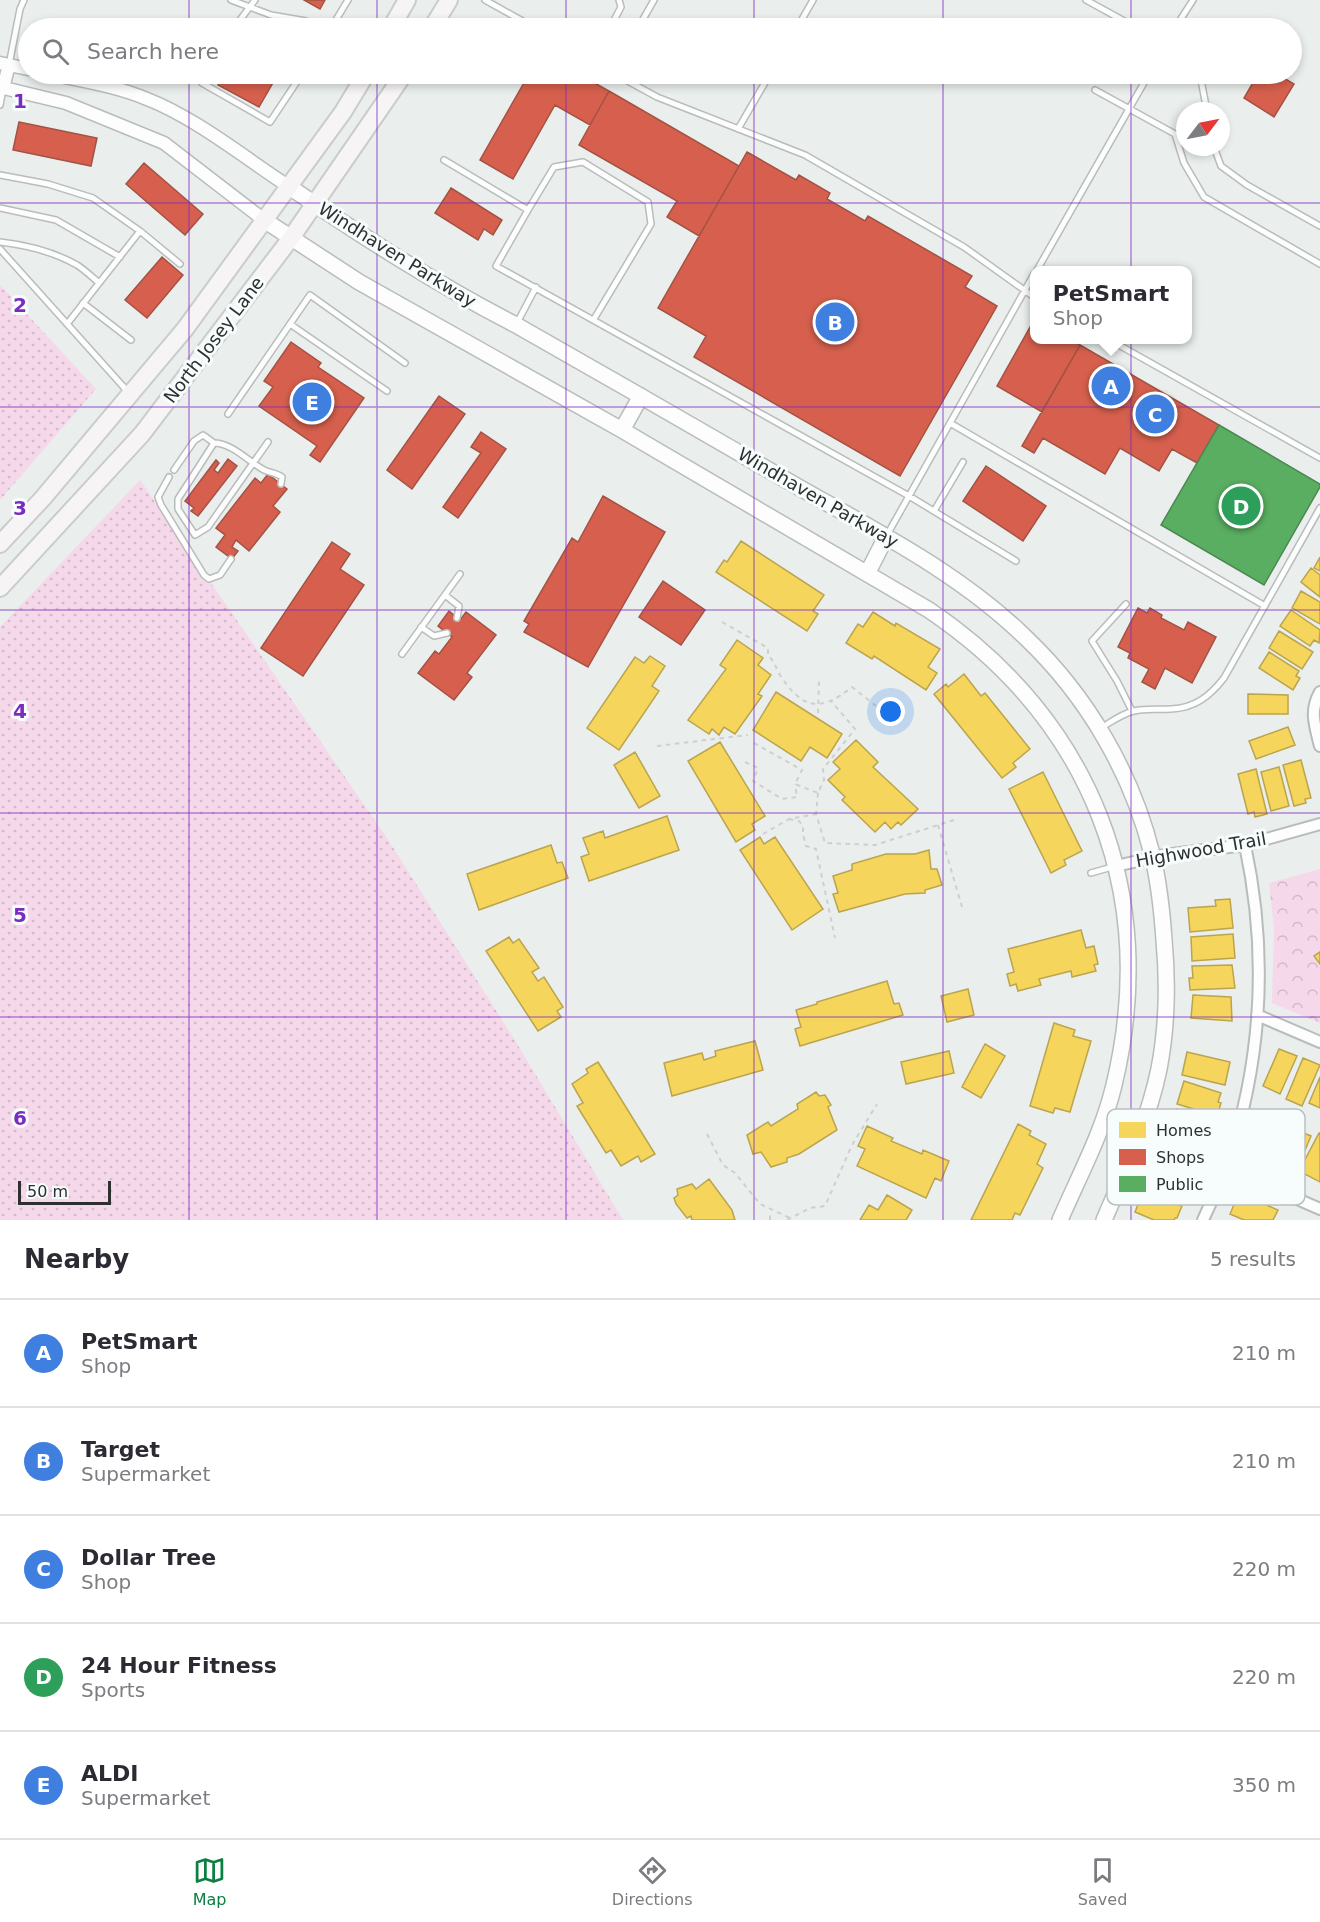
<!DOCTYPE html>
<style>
:root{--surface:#fff;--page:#f7f7f7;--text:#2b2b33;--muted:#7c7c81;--line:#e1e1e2;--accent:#0b8043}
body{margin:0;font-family:"DejaVu Sans",sans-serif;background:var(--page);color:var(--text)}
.compass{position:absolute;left:1176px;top:102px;width:54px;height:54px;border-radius:50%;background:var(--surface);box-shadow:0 3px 9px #0003;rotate:58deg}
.scale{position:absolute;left:18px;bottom:15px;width:93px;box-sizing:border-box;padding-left:6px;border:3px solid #2d302f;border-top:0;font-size:16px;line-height:21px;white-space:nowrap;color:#2d302f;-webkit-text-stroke:4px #f6fdfc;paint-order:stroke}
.you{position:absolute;left:891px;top:712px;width:21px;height:21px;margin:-15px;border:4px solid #fff;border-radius:50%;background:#1a73e8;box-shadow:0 0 0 9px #1a73e833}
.badge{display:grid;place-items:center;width:39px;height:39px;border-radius:50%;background:var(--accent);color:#fff;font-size:20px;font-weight:700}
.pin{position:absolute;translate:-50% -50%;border:3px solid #fff;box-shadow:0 2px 6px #0006}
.popup{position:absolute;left:1030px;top:266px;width:162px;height:78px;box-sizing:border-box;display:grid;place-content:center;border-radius:12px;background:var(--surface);filter:drop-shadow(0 2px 4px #0005);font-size:20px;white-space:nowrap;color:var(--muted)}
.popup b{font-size:22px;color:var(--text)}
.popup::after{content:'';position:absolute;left:50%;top:100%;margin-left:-12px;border:12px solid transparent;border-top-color:var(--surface)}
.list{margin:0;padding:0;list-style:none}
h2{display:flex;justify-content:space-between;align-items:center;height:78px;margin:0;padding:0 24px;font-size:26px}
h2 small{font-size:20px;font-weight:400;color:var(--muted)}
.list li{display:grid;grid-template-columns:39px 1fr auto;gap:18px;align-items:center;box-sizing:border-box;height:108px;padding:0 24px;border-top:2px solid var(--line)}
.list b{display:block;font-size:22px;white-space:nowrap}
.list p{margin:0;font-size:20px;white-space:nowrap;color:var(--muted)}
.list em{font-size:20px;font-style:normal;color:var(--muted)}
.icon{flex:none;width:33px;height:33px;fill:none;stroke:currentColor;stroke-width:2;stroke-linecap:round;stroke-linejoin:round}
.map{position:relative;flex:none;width:1320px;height:1220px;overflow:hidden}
.search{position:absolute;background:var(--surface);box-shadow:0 3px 9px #0003;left:18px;right:18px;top:18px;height:66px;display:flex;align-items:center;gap:15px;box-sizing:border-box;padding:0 21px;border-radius:33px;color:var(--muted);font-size:22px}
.sheet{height:618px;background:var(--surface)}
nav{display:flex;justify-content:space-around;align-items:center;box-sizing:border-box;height:84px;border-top:2px solid var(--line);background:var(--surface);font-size:16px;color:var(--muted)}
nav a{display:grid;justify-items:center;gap:3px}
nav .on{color:var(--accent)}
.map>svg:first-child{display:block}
.grass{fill:url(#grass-dots)}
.park{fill:url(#park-crowns)}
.homes{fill:#f6d55c;stroke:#baa44e;stroke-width:1.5}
.shops{fill:#d6604d;stroke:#a35244;stroke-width:1.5}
.public{fill:#5aae61;stroke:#4c8852;stroke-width:1.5}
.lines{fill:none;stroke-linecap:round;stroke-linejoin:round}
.service-casing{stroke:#b8bcbb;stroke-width:8}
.minor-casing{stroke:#b8bcbb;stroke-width:14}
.tertiary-casing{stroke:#b8bcbb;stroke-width:15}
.secondary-casing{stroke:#b8bcbb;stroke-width:18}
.primary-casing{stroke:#cacccb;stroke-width:20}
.path{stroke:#cecfcf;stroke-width:2;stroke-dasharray:4.5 4.5;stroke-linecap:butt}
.service{stroke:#fcfdfc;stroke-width:5}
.minor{stroke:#fcfdfc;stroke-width:10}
.tertiary{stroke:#fcfdfc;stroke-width:12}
.secondary{stroke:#fcfdfc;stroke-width:15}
.primary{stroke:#f7f4f6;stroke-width:16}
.grid{fill:none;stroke:#7b2cbf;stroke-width:1.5;stroke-opacity:0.55}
.labels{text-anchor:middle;stroke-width:6;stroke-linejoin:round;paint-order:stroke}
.street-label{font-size:18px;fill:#2d302f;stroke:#f6fdfc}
.key{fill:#f6fdfc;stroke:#bac0be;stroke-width:1.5}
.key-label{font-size:16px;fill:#2d302f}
.grid-label{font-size:20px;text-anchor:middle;font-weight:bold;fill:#7b2cbf;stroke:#f6fdfc;stroke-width:6;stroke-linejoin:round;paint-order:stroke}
</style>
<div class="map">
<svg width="1320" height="1220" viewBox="0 0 1320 1220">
<defs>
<pattern id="grass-dots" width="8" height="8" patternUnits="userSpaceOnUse" patternTransform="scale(1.5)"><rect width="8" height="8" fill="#f5d8e9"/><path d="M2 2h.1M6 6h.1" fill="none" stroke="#d2bac8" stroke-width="1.8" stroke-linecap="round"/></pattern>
<pattern id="park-crowns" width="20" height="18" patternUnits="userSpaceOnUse" patternTransform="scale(1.5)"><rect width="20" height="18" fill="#f5d8e9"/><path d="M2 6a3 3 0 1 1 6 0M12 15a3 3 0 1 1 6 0" fill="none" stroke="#d2bac8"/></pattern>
</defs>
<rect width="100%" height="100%" fill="#eaefee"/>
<!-- grass -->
<path class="grass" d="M0,285L96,389L0,500Z
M140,480L385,835L516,1042L623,1220H0V627Z"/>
<!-- park -->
<path class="park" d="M1320,869V1023L1272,1003L1274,929L1269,883Z"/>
<!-- homes -->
<path class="homes" d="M741,541L824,595L813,611L818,614L807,631L716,572L724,560L727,562Z
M1320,557V571L1314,568Z
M1311,568L1320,575V597L1301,582Z
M1301,591L1320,602V624L1292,608Z
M1291,610L1320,630L1319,643L1314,640L1310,646L1280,626Z
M873,612L895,626L896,623L940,649L928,667L937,673L926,690L874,656L872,659L846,643L858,624L863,627Z
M1279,631L1313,652L1302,669L1269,648Z
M737,640L763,658L758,665L771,675L758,694L762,696L735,734L724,727L719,735L712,729L709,734L688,720L726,669L720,665Z
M1269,652L1299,671L1296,676L1300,678L1293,690L1259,668Z
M650,656L665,666L652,686L659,691L619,750L587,728L635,657L644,663Z
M964,674L981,696L985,693L1030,749L1013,763L1016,767L1002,778L934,694L946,684L948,687Z
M776,692L842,734L827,758L810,747L801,761L753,730Z
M1248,694L1288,695V714H1248Z
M1288,727L1295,745L1256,759L1249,741Z
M856,740L878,762L873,767L918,809L901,825L898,822L891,829L885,822L875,832L842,800L845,797L828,780L840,769L833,762Z
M720,742L765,816L752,824L755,830L736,842L688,761Z
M635,752L660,796L639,808L614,765Z
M1301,760L1311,798L1305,799L1306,803L1294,806L1283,765Z
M1279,767L1289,806L1271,811L1261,772Z
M1256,769L1267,814L1255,817L1254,812L1248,814L1238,774Z
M1043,772L1082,851L1064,860L1066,865L1051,873L1009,789Z
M667,816L679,850L589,881L581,857L589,854L583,838L603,831L605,838Z
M760,837L764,844L775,837L823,909L792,930L740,850Z
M551,845L557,863L562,862L568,878L479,910L467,874Z
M929,850L931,869H937L942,885L925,890V893L905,894L839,912L833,894L838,893L833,876L852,870V864L886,854H915Z
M1230,899L1233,928L1190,932L1188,908L1216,906L1215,900Z
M1081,930L1086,948L1094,946L1098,964L1094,965L1096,971L1072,977L1071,971L1039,979L1041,985L1018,991L1016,984L1010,986L1007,974L1014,972L1008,949Z
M1233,934L1235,958L1192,961L1191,937Z
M509,937L513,943L519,939L539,968L532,972L538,981L544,977L563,1007L557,1011L561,1017L538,1031L486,951Z
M1320,952V964L1314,956Z
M1232,965L1235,988L1190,990L1189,978H1193L1192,966Z
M887,981L894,1004L899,1003L903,1015L800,1046L795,1029L801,1027L796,1010L817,1004V1002Z
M968,989L974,1015L947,1022L941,996Z
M1193,995L1231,997L1232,1021L1191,1018Z
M1054,1023L1075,1030L1073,1036L1091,1041L1070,1112L1055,1108L1053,1113L1030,1106Z
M755,1041L763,1070L672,1096L664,1063L702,1053L704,1060L716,1056L715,1051Z
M985,1044L1005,1056L981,1098L962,1087Z
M1279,1049L1297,1056L1280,1094L1263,1086Z
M949,1051L954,1073L906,1084L901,1062Z
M1187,1052L1230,1062L1225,1085L1182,1075Z
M1303,1058L1320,1065L1302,1106L1286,1099Z
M598,1062L655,1154L641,1162L638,1156L621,1166L611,1150L606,1153L577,1106L583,1103L572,1084L588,1073L586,1069Z
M1320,1077V1108L1309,1103Z
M1184,1081L1221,1093L1218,1102L1221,1103L1217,1116L1177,1104Z
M816,1092L819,1096L825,1095L831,1105L828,1107L837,1130L799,1154L787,1158V1162L771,1167L761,1152L753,1154L747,1135L768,1122L771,1126L798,1109L797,1104Z
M1176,1109L1213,1122L1205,1144L1168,1132Z
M1264,1114L1285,1124L1267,1161L1246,1151Z
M1018,1124L1031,1131L1029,1135L1046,1144L1037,1164L1043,1168L1020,1215L1015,1213L1012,1220H971Z
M867,1126L893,1138L891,1141L922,1154L923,1150L949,1161L941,1181L935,1178L926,1198L857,1166L865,1149L858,1146Z
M1289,1127L1311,1136L1296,1172L1273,1163Z
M1319,1133H1320V1182L1299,1171Z
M1169,1138L1203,1152L1195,1174L1161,1160Z
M1154,1163L1193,1180L1184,1202L1142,1183L1145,1177L1147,1178Z
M709,1179L732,1210L735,1220H692L691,1216L687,1218L676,1204L674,1198L678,1195L677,1189L692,1184L696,1189Z
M1141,1189L1182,1206L1177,1218H1175L1174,1220H1154L1135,1212L1139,1202L1136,1200Z
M1239,1193L1278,1210L1273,1220H1244L1230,1214Z
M887,1195L912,1210L906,1220H860L869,1205L878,1210Z"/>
<!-- shops -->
<path class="shops" d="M304,0H325L320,9Z
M225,74H278L259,107L218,85Z
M529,74H579L609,91L590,125L555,105L513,179L480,160Z
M1258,74H1277L1294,84L1274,117L1244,98Z
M609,91L739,166L699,236L667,217L677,201L579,145Z
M19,122L97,138L91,166L13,150Z
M747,152L796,180L799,175L830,193L827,199L865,221L868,216L972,276L965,287L997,306L900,476L694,357L706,336L658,308Z
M144,163L203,214L185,235L126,184Z
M451,188L502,220L493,235L484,229L478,240L435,213Z
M162,257L183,275L147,318L125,300Z
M1034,320V340H1071L1080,345L1042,412L997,386Z
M291,342L321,363L318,367L364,398L320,462L310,455L317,446L259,406L273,387L264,381Z
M1080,345L1219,425L1197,463L1172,449L1159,471L1120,448L1105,474L1043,438L1034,453L1022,446Z
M439,396L465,414L412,489L387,470Z
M481,432L506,449L458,518L443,507L481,453L471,447Z
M228,459L237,466L198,516L191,511L194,508L185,501L216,460L219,463L214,470L218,473Z
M986,466L1046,506L1023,541L963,501Z
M268,474L287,489L273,506L280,512L249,551L236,540L232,547L238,551L232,559L216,547L225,535L216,528L255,478L261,483Z
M603,496L665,532L588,667L524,632L529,624L524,621L572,538L578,542Z
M332,542L350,554L340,569L364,585L303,676L261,648Z
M663,581L705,610L681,645L639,617Z
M1138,608L1147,613L1150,608L1162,615L1161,618L1184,630L1188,622L1216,637L1192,683L1165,668L1155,689L1142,682L1149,669L1128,658L1130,653L1118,647Z
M449,611L460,620L466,612L496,635L467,673L472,677L454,700L418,673L435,651L439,654L452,637L438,626Z"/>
<!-- public -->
<path class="public" d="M1219,425L1320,484V487L1264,585L1161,525Z"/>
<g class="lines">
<!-- service casing -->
<g class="service-casing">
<path id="service" d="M231,0L271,15L306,21L321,28
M485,0L535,28
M1086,0L1137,28
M234,28L255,0
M331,28L348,0
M610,28L621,7L619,0
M638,28L654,0
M797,28L813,0
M1175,28L1193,0
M9,65L20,9L24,0
M208,74L202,83L270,122L302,74
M615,74L657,97L805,155L964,247L1034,297
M1197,74L1201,80L1207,111
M1095,90L1175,134L1184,163L1204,197L1320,264
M0,105L3,89
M738,129L770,74
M1214,147L1221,166L1247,185L1320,226
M444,160L528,210L554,167L583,162L648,202L651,224L594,319
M0,175L48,184L93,198L140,231L67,324
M0,208L56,220L120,257
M528,210L496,266L909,496L1016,561
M140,231L180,264
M0,242C26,245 54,252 77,265C85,270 92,277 99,283
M0,249L129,393
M1037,270L1149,74
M83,303L131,340
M517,323L536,287
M290,324L387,391
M1110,340L1320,458
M228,414L310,295L405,363
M950,423L1265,606
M268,442L208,527L195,535L178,509V499L214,443C232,443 249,462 264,470C271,473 277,473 282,477L281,484
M174,470L194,441L203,435L214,443
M169,477L158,497L161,505L204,575L209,579L220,575L231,559
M934,511L963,462
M887,535L1034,274
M445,595L459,606L457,618
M1126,604L1092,641L1117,681L1132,711
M421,627L434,636L447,633
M402,654L460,574
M1101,728C1111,722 1121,714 1134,711C1146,708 1158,710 1171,709C1195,708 1210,696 1224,678L1320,508
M1091,873L1112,867"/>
</g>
<!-- minor casing -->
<g class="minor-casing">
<path id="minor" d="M1320,692C1309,711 1315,726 1320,746
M1116,866L1164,855L1245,845L1320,824
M1257,1015L1320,1042
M1226,1168L1320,1209
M1203,1220C1211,1202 1220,1184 1227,1166C1262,1061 1268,952 1245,845"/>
</g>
<!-- tertiary casing -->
<g class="tertiary-casing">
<path id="tertiary" d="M0,63L28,69
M50,74C83,81 116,86 147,99C194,117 245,158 288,186
M0,87L66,103L164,143L264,220
M3,88L9,65"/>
</g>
<!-- secondary casing -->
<g class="secondary-casing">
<path id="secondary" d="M288,186C362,236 436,284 516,325C611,379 705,433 800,488C878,532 962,575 1026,638C1087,696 1132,773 1152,854C1159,882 1162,911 1164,940C1168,983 1167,1027 1159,1069C1148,1122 1125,1171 1104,1220
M264,220L359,282L622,430L929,610C1092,720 1160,894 1114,1085C1103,1132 1079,1176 1060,1220
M622,430L641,396
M868,572L886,537"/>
</g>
<!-- primary casing -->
<g class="primary-casing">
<path id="primary" d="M391,28L407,0
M432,28L449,0
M0,544L43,498L185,329L343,112L366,74
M0,588L142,434L291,238L404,74"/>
</g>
<!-- path -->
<path class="path" d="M722,622L768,648V655C774,661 776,668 780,675C802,709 820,713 852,687L876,706
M818,713L819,679
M754,743L802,770L795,784L818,793L824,780L823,769L855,729L831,701
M657,746L748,735
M745,762L758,768L753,781L782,799L797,797L795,784
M818,793L816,814L825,843L875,845L954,820
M789,819L799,821L803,826V834L806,846L816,849L835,938
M938,825L962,907
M763,834L789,819L816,814
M707,1134L723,1165L735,1173L760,1204L790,1218
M770,1220V1211
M787,1220L810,1208L825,1206L852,1145L877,1104"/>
<!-- service -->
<use href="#service" class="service"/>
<!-- minor -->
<use href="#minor" class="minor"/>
<!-- tertiary -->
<use href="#tertiary" class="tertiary"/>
<!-- secondary -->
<use href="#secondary" class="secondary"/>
<!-- primary -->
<use href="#primary" class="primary"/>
</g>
<!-- grid -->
<path class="grid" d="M189,0V28M377,0V28M566,0V28M754,0V28M943,0V28M1131,0V28M189,74V1220M377,74V1220M566,74V1220M754,74V1220M943,74V1220M1131,74V1220M0,203H1320M0,407H1320M0,610H1320M0,813H1320M0,1017H1320"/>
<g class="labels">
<!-- street labels -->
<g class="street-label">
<text transform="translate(397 255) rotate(32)" y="6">Windhaven Parkway</text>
<text transform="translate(214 340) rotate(-53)" y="6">North Josey Lane</text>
<text transform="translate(818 498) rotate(30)" y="6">Windhaven Parkway</text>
<text transform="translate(1201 850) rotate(-10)" y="6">Highwood Trail</text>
</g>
</g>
<!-- legend -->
<rect x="1107" y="1109" width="198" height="96" rx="9" class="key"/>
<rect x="1119" y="1122" width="27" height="16" fill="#f6d55c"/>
<rect x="1119" y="1149" width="27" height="16" fill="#d6604d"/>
<rect x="1119" y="1176" width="27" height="16" fill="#5aae61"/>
<g class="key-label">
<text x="1156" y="1136">Homes</text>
<text x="1156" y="1163">Shops</text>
<text x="1156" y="1190">Public</text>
</g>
<g class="grid-label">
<text x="20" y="108">1</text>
<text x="20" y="312">2</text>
<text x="20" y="515">3</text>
<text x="20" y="718">4</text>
<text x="20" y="922">5</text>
<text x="20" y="1125">6</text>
</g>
</svg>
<svg class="compass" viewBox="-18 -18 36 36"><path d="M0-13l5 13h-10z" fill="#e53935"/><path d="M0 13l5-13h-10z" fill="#7c7c81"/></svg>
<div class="scale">50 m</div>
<div class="you"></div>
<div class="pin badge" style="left:1111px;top:386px;background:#3f7fe0">A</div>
<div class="popup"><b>PetSmart</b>Shop</div>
<div class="pin badge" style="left:835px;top:322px;background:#3f7fe0">B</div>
<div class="pin badge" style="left:1155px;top:414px;background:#3f7fe0">C</div>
<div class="pin badge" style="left:1241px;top:506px;background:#2e9e5b">D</div>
<div class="pin badge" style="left:312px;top:402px;background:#3f7fe0">E</div>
<div class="search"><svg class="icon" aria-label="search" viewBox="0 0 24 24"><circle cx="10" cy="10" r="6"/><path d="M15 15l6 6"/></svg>Search here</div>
</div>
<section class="sheet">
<h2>Nearby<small>5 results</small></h2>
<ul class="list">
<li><span class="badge" style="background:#3f7fe0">A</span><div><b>PetSmart</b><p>Shop</p></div><em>210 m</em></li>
<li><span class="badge" style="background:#3f7fe0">B</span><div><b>Target</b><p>Supermarket</p></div><em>210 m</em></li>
<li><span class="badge" style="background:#3f7fe0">C</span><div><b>Dollar Tree</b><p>Shop</p></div><em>220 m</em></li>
<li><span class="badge" style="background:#2e9e5b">D</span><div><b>24 Hour Fitness</b><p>Sports</p></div><em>220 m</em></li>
<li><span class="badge" style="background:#3f7fe0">E</span><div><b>ALDI</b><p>Supermarket</p></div><em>350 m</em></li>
</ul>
</section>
<nav>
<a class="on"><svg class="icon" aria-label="map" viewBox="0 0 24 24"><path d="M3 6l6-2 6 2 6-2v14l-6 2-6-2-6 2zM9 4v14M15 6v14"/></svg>Map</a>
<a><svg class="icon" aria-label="directions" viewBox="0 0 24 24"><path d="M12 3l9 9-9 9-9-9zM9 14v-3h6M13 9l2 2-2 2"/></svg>Directions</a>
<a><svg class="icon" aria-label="saved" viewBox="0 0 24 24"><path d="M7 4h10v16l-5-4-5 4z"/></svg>Saved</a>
</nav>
